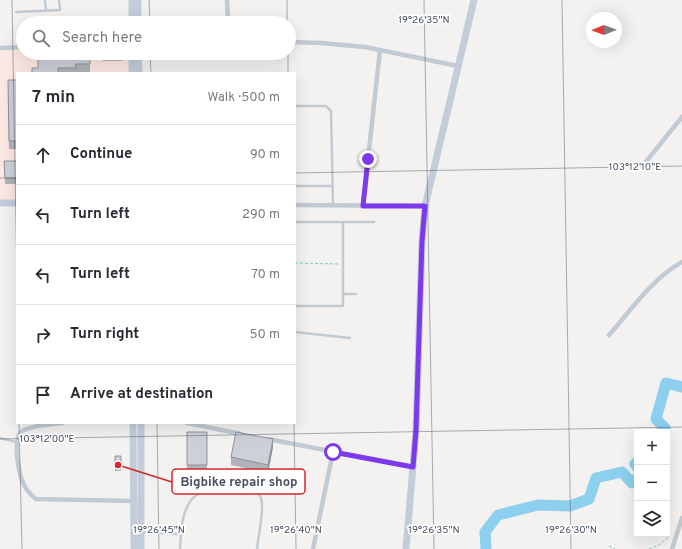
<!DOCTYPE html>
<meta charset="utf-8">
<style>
:root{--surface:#fff;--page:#f2f2f3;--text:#2b2b33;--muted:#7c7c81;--line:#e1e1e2}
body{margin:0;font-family:Overpass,sans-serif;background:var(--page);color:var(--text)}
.controls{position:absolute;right:12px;bottom:12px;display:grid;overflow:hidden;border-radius:0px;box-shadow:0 4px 16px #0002}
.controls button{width:36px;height:36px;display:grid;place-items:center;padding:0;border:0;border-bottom:1px solid var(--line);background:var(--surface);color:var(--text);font:20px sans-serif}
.compass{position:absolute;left:586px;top:12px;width:36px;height:36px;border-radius:50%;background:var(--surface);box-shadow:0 4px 16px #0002;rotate:269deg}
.stop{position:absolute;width:12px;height:12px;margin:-9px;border:3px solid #7c3aed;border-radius:50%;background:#fff}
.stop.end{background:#7c3aed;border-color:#fff;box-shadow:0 1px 4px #0008}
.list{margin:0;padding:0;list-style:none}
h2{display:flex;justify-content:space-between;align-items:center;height:52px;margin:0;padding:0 16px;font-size:17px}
h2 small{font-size:13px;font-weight:400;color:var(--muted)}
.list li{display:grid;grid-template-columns:26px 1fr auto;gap:12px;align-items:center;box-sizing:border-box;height:60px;padding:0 16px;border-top:1px solid var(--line)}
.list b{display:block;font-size:15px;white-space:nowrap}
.list em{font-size:13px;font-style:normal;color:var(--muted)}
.icon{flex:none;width:22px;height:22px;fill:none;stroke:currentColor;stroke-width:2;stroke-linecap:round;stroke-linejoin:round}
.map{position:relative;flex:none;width:682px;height:549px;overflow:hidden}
.search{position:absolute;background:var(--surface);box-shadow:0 4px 16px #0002;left:16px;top:16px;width:280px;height:44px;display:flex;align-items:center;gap:10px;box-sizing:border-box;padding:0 14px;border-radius:22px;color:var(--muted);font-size:15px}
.panel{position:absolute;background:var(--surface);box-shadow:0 4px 16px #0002;left:16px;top:72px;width:280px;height:352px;border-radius:0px}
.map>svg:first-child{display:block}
.medical{fill:#fce8e3}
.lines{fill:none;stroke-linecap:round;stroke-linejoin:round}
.river{stroke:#8ccfef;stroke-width:11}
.path{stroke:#77d0af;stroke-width:1;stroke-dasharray:3 2;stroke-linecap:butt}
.lane{stroke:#c2cad3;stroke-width:2.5}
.street{stroke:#c2cad3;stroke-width:4.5}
.secondary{stroke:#c4ccda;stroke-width:7}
.wall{fill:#b0b3b9}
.shaded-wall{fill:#909296}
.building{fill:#cdd0d7;stroke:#909296}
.route{stroke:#7c3aed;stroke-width:5}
.ticks{fill:none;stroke:#485260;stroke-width:1;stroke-opacity:0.45}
.ticks-label{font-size:10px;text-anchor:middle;fill:#485260;stroke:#fff;stroke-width:3.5;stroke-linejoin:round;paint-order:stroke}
.leader{fill:none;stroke:#d62828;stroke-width:1.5}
.callout-dot{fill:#d62828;stroke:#fff;stroke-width:1.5}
.callout{fill:#fff;stroke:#d62828;stroke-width:1.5}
.callout-label{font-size:13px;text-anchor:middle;font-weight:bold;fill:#485260}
</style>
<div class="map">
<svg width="682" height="549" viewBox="0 0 682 549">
<rect width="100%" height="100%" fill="#f4f2f1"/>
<!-- medical -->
<path class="medical" d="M23,47V53H132V73H17V203H0V48Z"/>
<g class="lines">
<!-- river -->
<path class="river" d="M662,432L665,428L656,419L666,383L682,387
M637,462L635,464L637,467
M486,549L485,532L498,515L538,505L570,506L589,499L596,478L622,472L632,483L637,478"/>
<!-- path -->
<path class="path" d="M295,263L338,264
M609,546L615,549
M649,549L659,545L670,536"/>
<!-- lane -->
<path class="lane" d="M45,0L46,11
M16,12L60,10L59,0
M295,106H326L331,111L333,205
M295,186H332
M295,222H374
M343,294H356
M295,306H343V222
M295,332L350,338
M0,438L16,442
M141,532L181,534
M180,549C181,533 181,512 192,499C201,487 255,481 261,498C265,507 258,537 257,549"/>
<!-- street -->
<path class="street" d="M227,0L228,23
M289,42L321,43L365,47L458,66
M0,48L23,47
M645,163L682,117
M295,205L425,206
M363,205L380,50
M609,335C631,310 652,279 682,262
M63,423C53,424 27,426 21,432C12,441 19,475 24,485C27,491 31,495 36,499L133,501
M187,423L241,434
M268,439L413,467
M313,549L333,452
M672,549L682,518"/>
<!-- secondary -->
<path class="secondary" d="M138,0V23
M132,23V0
M132,53V73
M138,53L139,73
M0,203H17
M133,423L134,549
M141,423V549
M406,549L416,430L422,241L425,206L474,0"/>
</g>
<!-- wall -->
<path class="wall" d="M33,53H90V72H76V73H32L38,68V57H33Z
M103,53H122V61H103Z
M8,80H17V149H9Z
M4,161H17V189V184H5Z
M187,432H207V473L187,474Z
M273,447L268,473L231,465V457Z
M115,456H121V471H115Z"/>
<!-- shaded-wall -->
<path class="shaded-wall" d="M273,439V447L268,473V465Z"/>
<!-- building -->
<path class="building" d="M38,53H90V64H75L76,68H58V73H32V68H38Z
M103,53H122V54L103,55Z
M8,80H17V141H9Z
M4,161H17V183V178H5Z
M187,432H207V465H187Z
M236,432L273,439L268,465L231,457Z
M115,456H121V466H115Z"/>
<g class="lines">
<!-- route -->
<path class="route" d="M333,452L413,467L416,430L422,241L425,206H363L368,159"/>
</g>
<!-- ticks -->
<path class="ticks" d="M12,0L17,281M149,0L150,23M287,0V23M424,0L434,549M562,0L571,549M150,53L151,73M288,53V73M295,173L682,166M0,178H17M19,423L22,549M157,423L159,549M294,423L296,549M0,439L682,427"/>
<g class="ticks-label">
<text x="424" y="23">19°26'35"N</text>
<text x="635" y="170">103°12'10"E</text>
<text x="47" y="442">103°12'00"E</text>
<text x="159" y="533">19°26'45"N</text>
<text x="296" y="533">19°26'40"N</text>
<text x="434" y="533">19°26'35"N</text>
<text x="571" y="533">19°26'30"N</text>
</g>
<!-- callouts -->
<path class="leader" d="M118 465L172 482"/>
<circle class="callout-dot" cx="118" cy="465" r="4"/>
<rect class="callout" x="172" y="469" width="133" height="25" rx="4"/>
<g class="callout-label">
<text x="239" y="486">Bigbike repair shop</text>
</g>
</svg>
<div class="controls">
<button>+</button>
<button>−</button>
<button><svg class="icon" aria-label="layers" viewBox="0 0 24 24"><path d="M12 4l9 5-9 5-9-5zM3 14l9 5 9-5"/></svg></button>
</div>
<svg class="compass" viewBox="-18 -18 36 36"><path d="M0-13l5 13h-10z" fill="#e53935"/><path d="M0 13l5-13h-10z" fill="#7c7c81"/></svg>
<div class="stop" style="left:333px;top:452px"></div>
<div class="stop end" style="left:368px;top:159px"></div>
<div class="search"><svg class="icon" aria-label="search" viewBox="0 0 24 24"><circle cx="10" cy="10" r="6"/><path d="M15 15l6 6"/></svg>Search here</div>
<section class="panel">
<h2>7 min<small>Walk · 500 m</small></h2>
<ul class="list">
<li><svg class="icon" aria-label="ahead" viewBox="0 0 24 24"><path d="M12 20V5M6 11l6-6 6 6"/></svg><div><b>Continue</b></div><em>90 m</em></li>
<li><svg class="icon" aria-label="left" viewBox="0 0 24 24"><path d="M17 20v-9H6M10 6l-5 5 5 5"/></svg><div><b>Turn left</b></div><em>290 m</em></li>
<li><svg class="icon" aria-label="left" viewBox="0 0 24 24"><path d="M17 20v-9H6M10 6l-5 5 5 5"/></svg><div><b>Turn left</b></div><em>70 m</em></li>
<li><svg class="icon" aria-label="right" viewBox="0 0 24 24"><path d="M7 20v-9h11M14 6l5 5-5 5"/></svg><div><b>Turn right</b></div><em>50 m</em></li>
<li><svg class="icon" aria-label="arrive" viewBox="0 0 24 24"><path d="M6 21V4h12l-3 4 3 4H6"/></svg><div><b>Arrive at destination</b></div></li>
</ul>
</section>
</div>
